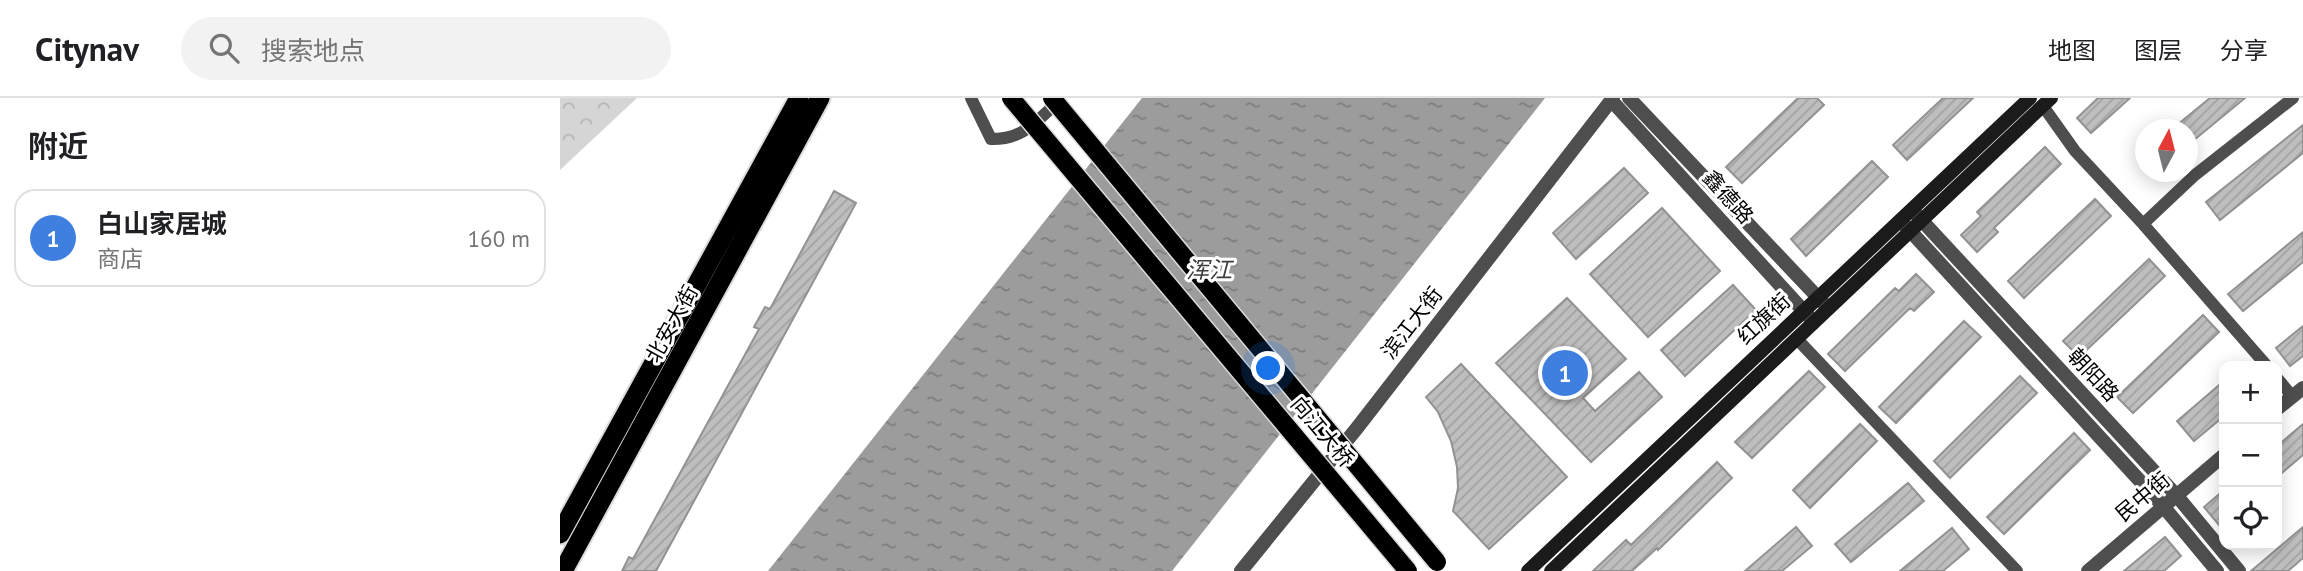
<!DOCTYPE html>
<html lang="zh">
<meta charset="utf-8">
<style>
:root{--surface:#fff;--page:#f2f2f2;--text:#202124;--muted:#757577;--line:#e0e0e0;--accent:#2563eb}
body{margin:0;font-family:"PT Sans","Noto Sans SC",sans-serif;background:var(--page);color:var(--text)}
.controls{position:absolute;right:21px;bottom:21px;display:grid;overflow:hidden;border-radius:14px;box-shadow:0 4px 18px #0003}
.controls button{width:63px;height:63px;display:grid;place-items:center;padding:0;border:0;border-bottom:2px solid var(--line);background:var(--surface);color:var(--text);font:35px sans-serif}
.compass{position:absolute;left:1575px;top:21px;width:63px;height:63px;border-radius:50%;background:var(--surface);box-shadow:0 4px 18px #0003;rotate:7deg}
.you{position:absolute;left:709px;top:271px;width:24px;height:24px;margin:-18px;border:5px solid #fff;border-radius:50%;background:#1a73e8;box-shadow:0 0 0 10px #1a73e833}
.badge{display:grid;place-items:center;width:46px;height:46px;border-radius:50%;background:var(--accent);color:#fff;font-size:23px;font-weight:700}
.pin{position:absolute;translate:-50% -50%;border:4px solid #fff;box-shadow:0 2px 7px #0006}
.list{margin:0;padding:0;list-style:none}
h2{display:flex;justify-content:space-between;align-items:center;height:91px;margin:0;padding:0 28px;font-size:30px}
h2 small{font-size:23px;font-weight:400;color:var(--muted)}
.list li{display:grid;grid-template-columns:46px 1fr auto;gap:21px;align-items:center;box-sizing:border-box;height:98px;margin:0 14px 14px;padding:0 14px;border:2px solid var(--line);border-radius:21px}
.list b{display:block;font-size:26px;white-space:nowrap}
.list p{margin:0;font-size:23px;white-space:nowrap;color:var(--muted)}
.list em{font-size:23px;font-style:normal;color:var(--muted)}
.icon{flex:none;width:38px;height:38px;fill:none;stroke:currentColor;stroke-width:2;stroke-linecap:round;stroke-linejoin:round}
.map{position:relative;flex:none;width:1743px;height:473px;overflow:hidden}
header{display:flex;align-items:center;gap:42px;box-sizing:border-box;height:98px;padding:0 35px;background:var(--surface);border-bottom:2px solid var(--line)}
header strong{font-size:33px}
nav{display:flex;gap:38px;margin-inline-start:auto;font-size:24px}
.search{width:490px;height:63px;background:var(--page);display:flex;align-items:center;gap:18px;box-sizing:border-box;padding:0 24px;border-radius:38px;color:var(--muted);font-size:26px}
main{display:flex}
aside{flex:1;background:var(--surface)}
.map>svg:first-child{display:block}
.forest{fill:url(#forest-crowns)}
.water{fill:url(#water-ripples)}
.building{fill:url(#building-hatch);stroke:#929292;stroke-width:2}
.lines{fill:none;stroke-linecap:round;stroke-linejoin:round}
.trunk-casing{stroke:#dbdbdb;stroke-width:23}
.minor{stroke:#4e4e4e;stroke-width:12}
.tertiary{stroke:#4e4e4e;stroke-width:14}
.secondary{stroke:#1b1b1b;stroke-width:14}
.trunk{stroke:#000;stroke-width:19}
.primary-bridge-casing{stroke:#dbdbdb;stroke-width:21;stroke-linecap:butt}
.primary-bridge{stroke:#000;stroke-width:18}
.labels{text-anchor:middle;stroke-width:6;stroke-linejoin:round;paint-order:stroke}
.street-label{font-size:21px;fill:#000;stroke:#fff}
.water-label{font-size:23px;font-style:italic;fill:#3d3d3d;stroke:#fff}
</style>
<header>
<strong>Citynav</strong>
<div class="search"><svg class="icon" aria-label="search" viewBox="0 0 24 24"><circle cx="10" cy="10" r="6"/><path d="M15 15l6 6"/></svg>搜索地点</div>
<nav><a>地图</a><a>图层</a><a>分享</a></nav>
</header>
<main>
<aside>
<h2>附近<small></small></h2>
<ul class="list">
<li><span class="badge" style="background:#3f7fe0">1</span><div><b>白山家居城</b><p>商店</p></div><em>160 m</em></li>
</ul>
</aside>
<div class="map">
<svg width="1743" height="473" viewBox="0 0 1743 473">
<defs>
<pattern id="forest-crowns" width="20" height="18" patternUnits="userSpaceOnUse" patternTransform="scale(1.75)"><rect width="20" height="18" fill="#d5d5d5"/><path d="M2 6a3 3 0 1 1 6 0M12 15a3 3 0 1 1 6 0" fill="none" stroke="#b5b5b5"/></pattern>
<pattern id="water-ripples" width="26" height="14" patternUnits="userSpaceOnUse" patternTransform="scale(1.75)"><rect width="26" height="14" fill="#9c9c9c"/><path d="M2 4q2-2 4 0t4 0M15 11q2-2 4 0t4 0" fill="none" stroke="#7d7d7d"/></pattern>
<pattern id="building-hatch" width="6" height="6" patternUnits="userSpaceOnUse" patternTransform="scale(1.75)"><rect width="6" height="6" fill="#bebebe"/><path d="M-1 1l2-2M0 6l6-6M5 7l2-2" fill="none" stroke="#a2a2a2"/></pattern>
</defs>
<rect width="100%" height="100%" fill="#fff"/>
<!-- forest -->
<path class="forest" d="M0,0H77L0,72Z"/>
<!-- water -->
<path class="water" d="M582,0H985L612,473H208Z"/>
<!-- building -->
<path class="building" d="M1238,0H1257L1264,7L1182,85L1166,69Z
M1383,0H1413L1347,62L1333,47Z
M1538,0H1570L1531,35L1517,20Z
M1650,0H1685L1628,47V32H1611Z
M1743,27V55L1660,122L1646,104Z
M1485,49L1501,66L1434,130L1438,134L1417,154L1401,137L1421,118L1417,114Z
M1312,63L1328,79L1246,158L1231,141Z
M1064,70L1088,95L1016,161L993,135Z
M274,93L296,105L96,473H62L69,459L73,461L199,231L194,229L205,209L210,211Z
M1535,101L1551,118L1464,200L1448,183Z
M1102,110L1160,173L1088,239L1030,176Z
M1743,134V164L1683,213L1668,196Z
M1589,161L1605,178L1519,259L1503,243Z
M1356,176L1374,194L1354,213L1350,210L1285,273L1268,256L1335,190L1339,193Z
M1173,187L1196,212L1125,278L1101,252Z
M1007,200L1066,261L1023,300L1035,313L1079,274L1102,299L1031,364L936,265Z
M1643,217L1659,234L1573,315L1557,299Z
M1404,223L1421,239L1336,325L1319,309Z
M1743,228V258L1730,268L1716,250Z
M901,266L1007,379L929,451L893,413L898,390L897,369L891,343L878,314L866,299Z
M1249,273L1265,289L1192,360L1175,344Z
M1460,278L1477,295L1390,380L1374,363Z
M1664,283V318L1634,343L1617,323Z
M1300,326L1317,343L1250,410L1233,392Z
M1743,326V357L1717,379V348Z
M1514,335L1530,352L1444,436L1427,419Z
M1157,364L1172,380L1098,452L1097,450L1072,473H1033L1066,442L1071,447Z
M1348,385L1364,403L1291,464L1275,446Z
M1664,392V433L1644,409Z
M1236,429L1252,448L1222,473H1185Z
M1743,429V460L1728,473H1691Z
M1392,430L1409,451L1383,473H1340Z
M1605,439L1621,458L1604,473H1564Z"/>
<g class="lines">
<!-- trunk casing -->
<g class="trunk-casing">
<path id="trunk" d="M0,436L239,0
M3,473L260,0"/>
</g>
<!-- minor -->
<path class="minor" d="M411,0L431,41C464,42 477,22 500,2
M1483,8L1515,53L1583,126L1707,268
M1583,126L1635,77L1733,0
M1236,240L1457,473
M1717,280L1732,298"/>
<!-- tertiary -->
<path class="tertiary" d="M1069,0L1268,210
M1051,2L1251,221
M1354,114L1617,398L1679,473
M1342,124L1603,408L1657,473
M1717,311L1743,290
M681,473L797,330L1053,0
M1528,473L1664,357"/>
<!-- secondary -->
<path class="secondary" d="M968,473L1470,0
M991,473L1491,0"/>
<!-- trunk -->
<use href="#trunk" class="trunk"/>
<!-- primary-bridge casing -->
<g class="primary-bridge-casing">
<path id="primary-bridge" d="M451,0L848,473
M492,0L877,464"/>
</g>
<!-- primary-bridge -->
<use href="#primary-bridge" class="primary-bridge"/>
</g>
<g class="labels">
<!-- street labels -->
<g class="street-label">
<text transform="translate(1168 99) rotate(48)" y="7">鑫德路</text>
<text transform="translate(1204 221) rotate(-43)" y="7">红旗街</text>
<text transform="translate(852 225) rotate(-52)" y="7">滨江大街</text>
<text transform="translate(112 226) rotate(-61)" y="7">北安大街</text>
<text transform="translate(1533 277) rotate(47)" y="7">朝阳路</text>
<text transform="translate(762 334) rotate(50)" y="7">向江大桥</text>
<text transform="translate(1583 399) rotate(-40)" y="7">民中街</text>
</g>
<!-- water labels -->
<g class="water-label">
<text x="649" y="180">浑江</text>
</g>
</g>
</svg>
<div class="controls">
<button>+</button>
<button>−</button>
<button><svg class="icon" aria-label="locate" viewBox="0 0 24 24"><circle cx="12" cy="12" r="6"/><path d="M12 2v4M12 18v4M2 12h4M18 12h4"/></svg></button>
</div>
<svg class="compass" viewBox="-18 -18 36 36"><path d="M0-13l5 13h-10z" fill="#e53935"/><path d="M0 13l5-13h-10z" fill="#757577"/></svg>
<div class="you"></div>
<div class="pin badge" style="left:1005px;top:275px;background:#3f7fe0">1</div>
</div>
</main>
